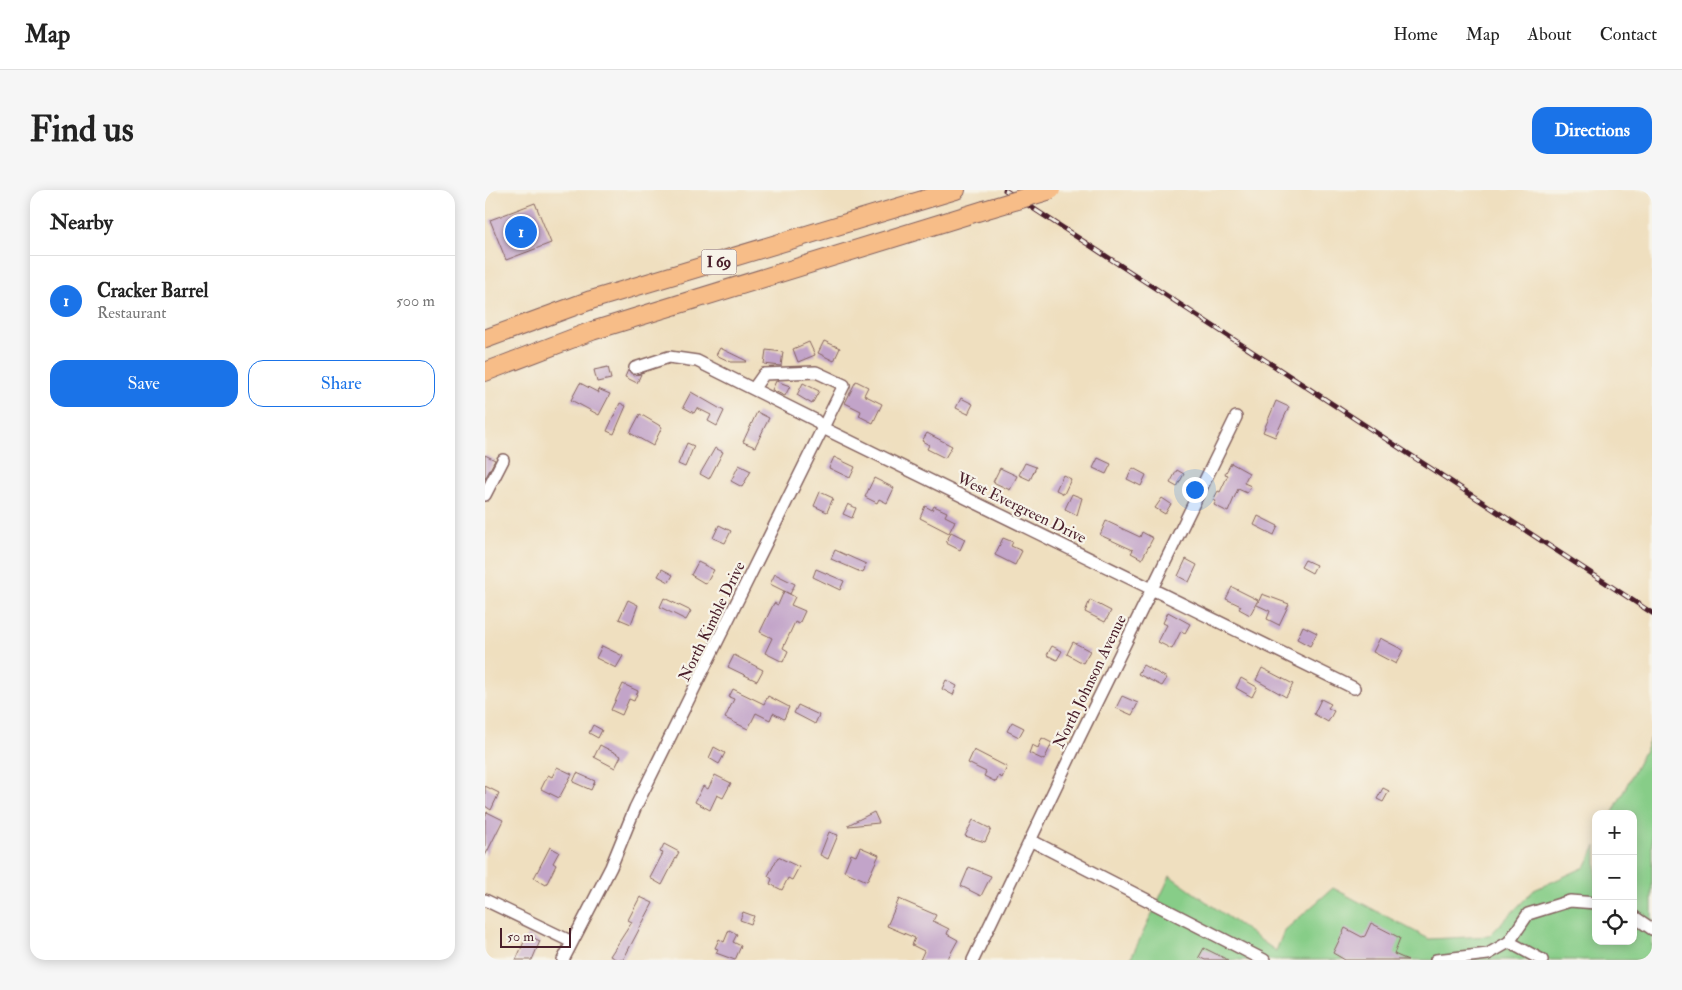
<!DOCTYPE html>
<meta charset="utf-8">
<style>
:root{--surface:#fff;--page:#f6f6f6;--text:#222;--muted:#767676;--line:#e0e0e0;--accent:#1a73e8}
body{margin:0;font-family:"IM FELL Double Pica",serif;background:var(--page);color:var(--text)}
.controls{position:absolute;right:15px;bottom:15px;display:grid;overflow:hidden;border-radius:10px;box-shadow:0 2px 12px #0003}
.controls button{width:45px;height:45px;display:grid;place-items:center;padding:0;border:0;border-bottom:1px solid var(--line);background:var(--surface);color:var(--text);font:25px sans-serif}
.scale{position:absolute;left:15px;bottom:12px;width:71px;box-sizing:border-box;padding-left:5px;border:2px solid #4a1f2b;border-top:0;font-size:14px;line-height:18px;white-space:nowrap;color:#4a1f2b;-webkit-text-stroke:4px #f7f3e8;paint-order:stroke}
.you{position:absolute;left:709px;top:299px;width:18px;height:18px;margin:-12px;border:4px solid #fff;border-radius:50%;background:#1a73e8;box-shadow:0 0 0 8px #1a73e833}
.badge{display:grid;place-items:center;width:32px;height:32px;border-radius:50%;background:var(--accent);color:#fff;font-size:16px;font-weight:700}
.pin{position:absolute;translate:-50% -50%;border:2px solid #fff;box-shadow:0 1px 5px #0006}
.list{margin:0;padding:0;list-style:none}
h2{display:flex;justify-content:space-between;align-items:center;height:65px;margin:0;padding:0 20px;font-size:21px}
h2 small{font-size:16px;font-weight:400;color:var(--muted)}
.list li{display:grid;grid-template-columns:32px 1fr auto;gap:15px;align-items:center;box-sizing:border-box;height:90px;padding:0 20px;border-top:1px solid var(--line)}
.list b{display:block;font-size:19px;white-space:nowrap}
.list p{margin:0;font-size:16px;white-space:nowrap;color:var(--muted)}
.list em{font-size:16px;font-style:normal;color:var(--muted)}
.actions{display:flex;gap:10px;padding:15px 20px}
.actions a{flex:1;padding:11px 0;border:1px solid var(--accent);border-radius:15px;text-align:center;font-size:18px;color:var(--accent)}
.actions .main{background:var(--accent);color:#fff}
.icon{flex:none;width:28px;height:28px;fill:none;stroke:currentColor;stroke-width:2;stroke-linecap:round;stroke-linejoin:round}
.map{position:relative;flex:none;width:1167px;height:770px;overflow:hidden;border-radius:15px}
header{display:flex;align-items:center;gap:30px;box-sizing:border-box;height:70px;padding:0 25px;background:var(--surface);border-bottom:1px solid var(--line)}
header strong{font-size:24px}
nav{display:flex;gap:28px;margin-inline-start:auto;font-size:18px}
.intro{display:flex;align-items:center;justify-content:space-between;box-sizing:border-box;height:120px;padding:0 30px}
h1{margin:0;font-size:35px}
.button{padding:12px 22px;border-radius:15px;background:var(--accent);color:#fff;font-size:18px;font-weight:700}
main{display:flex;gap:30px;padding:0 30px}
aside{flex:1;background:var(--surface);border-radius:15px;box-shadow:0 2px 12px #0003}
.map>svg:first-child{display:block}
.green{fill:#87cd88;stroke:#68765a}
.building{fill:#c2a4c9}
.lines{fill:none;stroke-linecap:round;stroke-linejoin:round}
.minor-casing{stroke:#84625f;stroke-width:14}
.highway-casing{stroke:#84625f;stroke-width:20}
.minor{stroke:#fff;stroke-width:11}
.highway{stroke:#f7bd88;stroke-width:18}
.rail-casing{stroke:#4a1f2b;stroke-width:5}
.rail{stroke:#f7f3e8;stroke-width:3;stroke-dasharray:9;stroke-linecap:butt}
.highway-bridge-casing{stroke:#84625f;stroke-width:20;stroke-linecap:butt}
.highway-bridge{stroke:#f7bd88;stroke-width:18}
.labels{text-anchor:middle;stroke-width:4.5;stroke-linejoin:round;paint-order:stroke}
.shield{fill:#f7f3e8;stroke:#7e5f64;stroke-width:1}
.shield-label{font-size:15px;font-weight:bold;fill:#4a1f2b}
.street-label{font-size:16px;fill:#4a1f2b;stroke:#f7f3e8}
</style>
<header>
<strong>Map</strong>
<nav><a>Home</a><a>Map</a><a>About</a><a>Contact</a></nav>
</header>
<div class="intro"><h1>Find us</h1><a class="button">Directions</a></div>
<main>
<aside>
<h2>Nearby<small></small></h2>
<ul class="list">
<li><span class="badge">1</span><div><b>Cracker Barrel</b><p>Restaurant</p></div><em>500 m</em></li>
</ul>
<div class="actions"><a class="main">Save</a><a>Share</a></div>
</aside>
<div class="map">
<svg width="1167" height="770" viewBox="0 0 1167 770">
<rect width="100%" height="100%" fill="#f7f3e8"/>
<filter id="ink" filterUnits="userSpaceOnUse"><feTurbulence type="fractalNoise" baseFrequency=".02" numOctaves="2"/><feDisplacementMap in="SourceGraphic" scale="10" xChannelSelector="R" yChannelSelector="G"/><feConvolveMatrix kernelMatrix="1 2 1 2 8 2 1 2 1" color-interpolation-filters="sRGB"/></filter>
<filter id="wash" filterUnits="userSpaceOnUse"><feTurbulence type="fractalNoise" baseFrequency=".0096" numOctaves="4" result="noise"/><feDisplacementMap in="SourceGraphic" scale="20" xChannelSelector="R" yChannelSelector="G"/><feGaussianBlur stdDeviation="1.12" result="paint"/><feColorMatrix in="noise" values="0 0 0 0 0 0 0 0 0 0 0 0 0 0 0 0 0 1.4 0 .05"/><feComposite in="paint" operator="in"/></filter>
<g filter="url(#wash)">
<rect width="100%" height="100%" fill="#efdfbf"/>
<!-- green -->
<path class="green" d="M1167,546V770H645L685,686L791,761L799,741L848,698L944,749L1004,746L1049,700L1100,677L1111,656V751H1148V624H1127Z"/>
<g id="blocks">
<!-- building -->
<path class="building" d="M50,13L66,53L21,70L5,30Z
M339,151L355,158L349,171L333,163Z
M324,152L330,165L313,172L308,159Z
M235,158L262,171L261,172H246L231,165Z
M281,160L298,162L296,176L279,174Z
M123,177L126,189L112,192L109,180Z
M143,180L148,185L156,184L152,193L140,187Z
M291,191L305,196L300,206L287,200Z
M371,191L383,197L379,205L397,214L388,233L374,226L376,221L360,213Z
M95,193L114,203L113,199L125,204L114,225L86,210Z
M318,193L334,201L327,214L312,205Z
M206,202L239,221L232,236L223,231L226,225L212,218L209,223L198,217Z
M476,208L488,214L483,224L471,218Z
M791,211L804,217L790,247L778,242Z
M135,213L141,216L129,244L122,241Z
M272,222L284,228L270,257L258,252Z
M155,224L177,237L168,256L145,243Z
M442,243L467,256L460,268L442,259L444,255L437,251Z
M202,253L209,256L200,277L193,274Z
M230,258L238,262L224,289L215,284Z
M0,265L10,270L0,289Z
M349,267L370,277L365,288L344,278Z
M613,268L626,274L621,284L608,278Z
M540,273L551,277L545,290L534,285Z
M746,273L764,283L759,293L766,296L762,303L753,299L743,322L729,315L731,311L728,310L733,301L735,302L743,285L740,284Z
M254,275L266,281L257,297L246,291Z
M515,278L532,286L525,300L508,292Z
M648,278L661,285L656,296L642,289Z
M692,280L699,284L692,297L685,293Z
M578,285L586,289L579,304L571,300Z
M389,288L409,298L402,313L394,309L392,313L380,307Z
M335,302L348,308L342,322L329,316Z
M587,304L597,308L592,325L580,319Z
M677,308L686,314L680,324L670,318Z
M363,314L371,318L367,328L358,324Z
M440,316L447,320L449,316L462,322L460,326L470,331L464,343L435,328Z
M773,326L793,336L789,345L769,335Z
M621,331L655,347L657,342L668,348L657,369L646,363L648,360L615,345Z
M234,335L246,341L240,353L228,348Z
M466,342L480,349L475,360L461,353Z
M518,348L528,352L526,356L537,361L530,375L510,365Z
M350,360L381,374L378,383L346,369Z
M701,369L712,375L704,392L693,386Z
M820,370L831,375L827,383L816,377Z
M213,372L229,380L221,394L206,385Z
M177,379L188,385L184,392L173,386Z
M331,379L359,391L355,400L328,387Z
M290,384L310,394L305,404L285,394Z
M747,397L773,410L765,425L754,419L756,416L741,409Z
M299,401L310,407L306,415L320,421L314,434L310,432L298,458L303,461L298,472L280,463L287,448L275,442L289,413L293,415Z
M777,404L804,414L794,435L782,429L785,421L772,415Z
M179,408L206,421L201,430L175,417Z
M143,410L153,415L146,434L134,429Z
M605,410L626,421L620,432L600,422Z
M683,422L705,434L700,443L696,441L687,459L673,452L682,435L678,433Z
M818,436L832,443L825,456L812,449Z
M895,448L918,460L911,474L888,462Z
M588,452L605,461L598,473L582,464Z
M117,456L138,466L131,478L111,468Z
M567,456L577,461L572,470L562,465Z
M249,465L278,480L272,491L243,477Z
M658,475L682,488L677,496L653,484Z
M777,478L808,494L801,507L771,490Z
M756,488L772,497L767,507L751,498Z
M461,490L472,496L468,505L457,499Z
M138,494L153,501L149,511L144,509L137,525L126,520Z
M248,499L279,514L283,506L304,517L299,529L288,523L285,530L271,523L263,539L240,528L249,509L244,507Z
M637,506L653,513L647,525L631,518Z
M836,509L846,514L843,518L849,521L843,532L829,524Z
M313,515L334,525L330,534L309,523Z
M527,532L539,538L534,547L522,541Z
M108,535L117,540L113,548L104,543Z
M557,548L567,553L559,570L544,563L547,555L553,558Z
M115,555L136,566L130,578L109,567Z
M229,557L240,563L234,574L224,568Z
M489,560L522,577L517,588L514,586L511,592L499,586L501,582L483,573Z
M72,577L87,584L74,608L56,599L63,585L67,587Z
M92,583L110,591L106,600L88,592Z
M230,585L246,593L238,608L232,605L225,620L210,612L218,596L223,599Z
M0,596L14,603L6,620L0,616Z
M898,598L904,601L898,612L892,609Z
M2,622L18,630L0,666V627Z
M389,622L394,633L363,636V635Z
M488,630L506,639L500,652L480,646Z
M344,642L353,645L343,669L335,665Z
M179,654L194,662L177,695L165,688L178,663L175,662Z
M65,657L74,662L68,673L71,675L61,695L49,688Z
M375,657L394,665L382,691L359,681L366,664L371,666Z
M293,667L314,677L307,690L303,688L297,700L285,694L287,689L283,686Z
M484,677L506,686L496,706L476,696Z
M155,707L168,713L138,770H132L125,766L147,732L143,730Z
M414,709L451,725L448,731L464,739L462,744L473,750L462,770H435L439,761L427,755L430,748L402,736Z
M258,722L269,726L266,734L255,730Z
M886,733L915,748L909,764L923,770H860L848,763L860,738L877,747L880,746Z
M244,740L252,744L248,752L256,756L250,770L231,763L233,759L230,758L234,749L239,752Z
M42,745L55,751L47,770H31Z
M719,758L743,770H720L714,767Z"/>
</g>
</g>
<g filter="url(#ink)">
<use href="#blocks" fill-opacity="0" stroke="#84625f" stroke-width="1"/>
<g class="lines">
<!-- minor casing -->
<g class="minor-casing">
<path id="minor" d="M150,178L184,167L212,171L330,230L338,238L869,498
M0,305L18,270
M545,650L779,770
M0,710L87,752
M1148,726L1167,739
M1024,752L1043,724L1085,711L1111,713
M78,770L126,677L150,618L359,195L331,182L279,184L269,198
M488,770L595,546L751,227
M951,770L1003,764L1024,752L1057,770"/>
</g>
<!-- highway casing -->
<g class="highway-casing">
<path id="highway" d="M0,149L106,110L471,0
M0,182L107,141L499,20"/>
</g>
<!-- minor -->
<use href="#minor" class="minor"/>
<!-- highway -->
<use href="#highway" class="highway"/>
<!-- rail casing -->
<g class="rail-casing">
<path id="rail" d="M520,0L1167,423"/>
</g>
<!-- rail -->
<use href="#rail" class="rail"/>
<!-- highway-bridge casing -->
<g class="highway-bridge-casing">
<path id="highway-bridge" d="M499,20L566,0"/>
</g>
<!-- highway-bridge -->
<use href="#highway-bridge" class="highway-bridge"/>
</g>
</g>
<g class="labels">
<!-- shield labels -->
<rect class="shield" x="216.5" y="59.5" width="35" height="25" rx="4"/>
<g class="shield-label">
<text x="234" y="77">I 69</text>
</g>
<!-- street labels -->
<g class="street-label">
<text transform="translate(537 317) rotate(26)" y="6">West Evergreen Drive</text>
<text transform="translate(226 431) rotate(-64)" y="6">North Kimble Drive</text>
<text transform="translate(604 491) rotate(-64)" y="6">North Johnson Avenue</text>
</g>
</g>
</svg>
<div class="controls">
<button>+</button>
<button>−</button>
<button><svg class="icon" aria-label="locate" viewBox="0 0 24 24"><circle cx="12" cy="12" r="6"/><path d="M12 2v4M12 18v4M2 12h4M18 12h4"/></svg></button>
</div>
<div class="scale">50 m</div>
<div class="you"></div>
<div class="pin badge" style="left:36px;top:42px">1</div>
</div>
</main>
